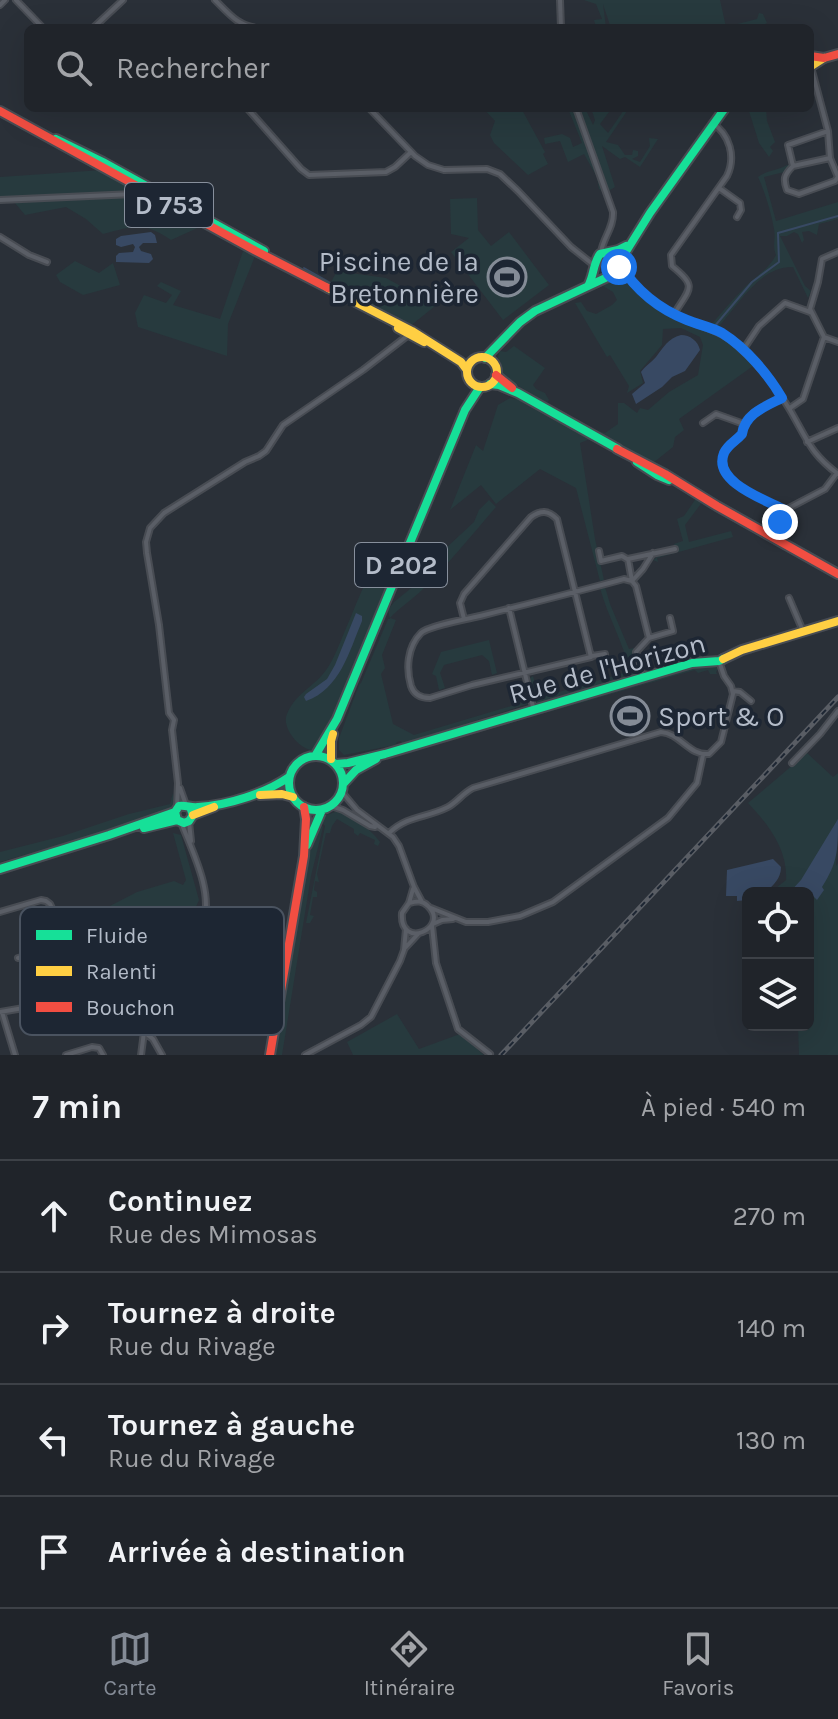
<!DOCTYPE html>
<html lang="fr">
<meta charset="utf-8">
<style>
:root{--surface:#20242a;--page:#282c32;--text:#f1f3f6;--muted:#a2a4a8;--line:#3d4147;--accent:#848b96}
body{margin:0;font-family:Karla,sans-serif;background:var(--page);color:var(--text)}
.controls{position:absolute;right:24px;bottom:24px;display:grid;overflow:hidden;border-radius:12px;box-shadow:0 8px 32px #0002}
.controls button{width:72px;height:72px;display:grid;place-items:center;padding:0;border:0;border-bottom:2px solid var(--line);background:var(--surface);color:var(--text);font:40px sans-serif}
.stop{position:absolute;width:24px;height:24px;margin:-18px;border:6px solid #1a73e8;border-radius:50%;background:#fff}
.stop.end{background:#1a73e8;border-color:#fff;box-shadow:0 2px 8px #0008}
.list{margin:0;padding:0;list-style:none}
h2{display:flex;justify-content:space-between;align-items:center;height:104px;margin:0;padding:0 32px;font-size:34px}
h2 small{font-size:26px;font-weight:400;color:var(--muted)}
.list li{display:grid;grid-template-columns:52px 1fr auto;gap:24px;align-items:center;box-sizing:border-box;height:112px;padding:0 32px;border-top:2px solid var(--line)}
.list b{display:block;font-size:30px;white-space:nowrap}
.list p{margin:0;font-size:26px;white-space:nowrap;color:var(--muted)}
.list em{font-size:26px;font-style:normal;color:var(--muted)}
.icon{flex:none;width:44px;height:44px;fill:none;stroke:currentColor;stroke-width:2;stroke-linecap:round;stroke-linejoin:round}
.map{position:relative;flex:none;width:838px;height:1055px;overflow:hidden}
.search{position:absolute;background:var(--surface);box-shadow:0 8px 32px #0002;left:24px;right:24px;top:24px;height:88px;display:flex;align-items:center;gap:20px;box-sizing:border-box;padding:0 28px;border-radius:12px;color:var(--muted);font-size:30px}
.sheet{height:552px;background:var(--surface)}
nav{display:flex;justify-content:space-around;align-items:center;box-sizing:border-box;height:112px;border-top:2px solid var(--line);background:var(--surface);font-size:22px;color:var(--muted)}
nav a{display:grid;justify-items:center;gap:4px}
nav .on{color:var(--accent)}
.map>svg:first-child{display:block}
.green{fill:#273a3e}
.water{fill:#384963}
.lines{fill:none;stroke-linecap:round;stroke-linejoin:round}
.stream{stroke:#384963;stroke-width:2}
.street-casing{stroke:#484c53;stroke-width:8}
.fast-casing{stroke:#484c53;stroke-width:12}
.slow-casing{stroke:#484c53;stroke-width:12}
.jam-casing{stroke:#484c53;stroke-width:12}
.street{stroke:#5a5e66;stroke-width:4}
.fast{stroke:#16e098;stroke-width:8}
.slow{stroke:#ffcf43;stroke-width:8}
.jam{stroke:#f24e42;stroke-width:8}
.rail-casing{stroke:#595d64;stroke-width:5}
.rail{stroke:#1d2633;stroke-width:2;stroke-dasharray:6;stroke-linecap:butt}
.route{stroke:#1a73e8;stroke-width:10}
.labels{text-anchor:middle;stroke-width:7;stroke-linejoin:round;paint-order:stroke}
.shield{fill:#1d2633;stroke:#878f9c;stroke-width:2}
.shield-label{font-size:26px;font-weight:bold;fill:#b4bcc9}
.poi-label{font-size:28px;fill:#b4bcc9;stroke:#1d2633;text-anchor:end}
.street-label{font-size:28px;fill:#b4bcc9;stroke:#1d2633}
.key{fill:#1d2633;stroke:#4a5360;stroke-width:2}
.key-label{font-size:22px;fill:#b4bcc9}
</style>
<div class="map">
<svg width="838" height="1055" viewBox="0 0 838 1055">
<rect width="100%" height="100%" fill="#2a3038"/>
<!-- green -->
<path class="green" d="M584,0H720L726,27L757,19L759,13L763,14L767,23L757,28H611L603,4L606,28L596,27L594,20L602,19L596,4Z
M483,108H521L545,152L543,154L548,164L528,175L494,143L490,135L495,121Z
M580,108H585L593,125L595,120L591,108H612L600,124L608,133L624,110L627,111L606,142L618,145L625,155H632L633,150L638,151V156L632,159L640,162L650,146L649,138L658,139L640,167L625,157L620,159L602,146L615,187L605,193L599,189L597,177L584,154L568,162L560,141L545,144L544,138L562,134L570,138L573,147L582,143L569,111L581,115Z
M748,108H766L767,121L775,142L770,147L773,151L769,157L759,143Z
M787,165H791L784,172L764,177L776,221L838,202V219L819,224L817,235L809,231L802,232L804,240L802,243L798,234L794,232L787,236H780L805,286L811,291L808,298L793,267C759,266 738,306 717,328L711,325C722,312 733,299 745,287C756,276 769,269 776,255C772,245 776,239 774,229C771,212 765,192 758,177C767,170 777,171 787,165Z
M103,170L204,225L171,240C142,221 136,226 103,234L86,219L66,207L25,215L15,203H0V177Z
M477,198L478,230L491,246L509,232L549,285L503,320L451,252L469,238L451,234L450,199Z
M243,251L255,256L228,324L227,356L138,327L135,313L144,295L166,303L172,295L157,286L161,282L181,291L173,305L220,319Z
M75,261L99,273L113,263L120,285L83,295L60,282L56,275Z
M337,271L386,278L408,290L418,287L442,294L440,302L409,327L330,284Z
M624,279L641,296L673,316L717,333L737,348L753,366L679,419L684,430L675,437L673,447L653,463L592,429L605,433L618,424V403H624L637,413L640,408L648,410L669,392L698,375L703,345L700,337L681,328L663,329L662,345L640,371L643,383L627,393L629,386L610,355L607,357L575,303L581,302L587,311L596,314L612,305L617,300L613,292L603,286L574,299L566,300L614,280Z
M514,346L545,368L533,385L536,389L545,393L549,400L547,403L503,377L498,357L500,351L506,352Z
M510,398L520,399L590,439L580,443L595,539L604,580L600,581L576,488L540,469L496,504L481,485L450,510L476,445L483,451L498,405Z
M697,497L703,501L685,525L689,542L731,531L733,537L657,558L658,562L653,560L661,554L676,551L674,544L683,541L677,519L684,516Z
M489,500L496,507C472,535 449,563 423,589C413,599 400,607 390,618L396,620L382,655L385,668L381,674L393,724L414,735L521,703L522,700L526,698L528,704L402,744L401,741L397,742L395,745L344,755L339,750V738L359,685L361,683L388,619H390L388,610L394,602L420,581L445,549L474,522L479,510Z
M377,557L394,569L336,712L320,745H317L312,750C299,749 281,727 287,714C297,690 317,687 330,664C338,650 343,634 350,619C358,598 368,577 377,557Z
M605,587L610,604L629,649L635,648L632,654L636,673L537,704L530,678L533,676L539,698L630,671C623,642 608,617 600,588Z
M489,640L497,673L492,675L489,661L482,655L444,665L440,673L445,688L439,690L436,676L432,674L441,652Z
M698,665C705,665 713,663 718,669L716,672L717,674H710L708,670L698,673L695,670L427,747L429,744L460,734Z
M807,753L833,777L838,773V830L836,866L838,863V1055H799L798,1025H808V893L792,889L788,893H770L786,880C788,850 768,824 748,803Z
M173,793L175,806L168,813L0,862V852L63,836L129,814L170,804Z
M338,811C353,817 372,830 380,842L378,846L374,844L375,840L360,833L358,836L354,833V829L337,819L332,826L330,833H326L317,874L319,882L315,881L314,890L317,892V897H313L310,915L314,916L310,923H306L325,826L320,820L324,816Z
M319,823L323,827L311,876L282,1055H274L306,863L311,839Z
M173,833L181,835L199,900L187,927L159,980C154,970 149,963 136,964L108,907L137,892L174,881L183,885L186,880Z
M397,1014L419,1049L460,1034L484,1055H353L347,1042Z"/>
<!-- water -->
<path class="water" d="M151,232L155,235L157,243H143L139,247L141,251L151,254L153,259L149,263L116,262V256L119,253L133,252L135,247L133,244L121,247L116,245V239L121,236Z
M681,335C690,335 698,341 700,350L685,371L672,377L662,387L636,404L632,394L645,383L641,372C645,366 651,363 656,357C663,348 668,338 681,335Z
M356,613L362,616V621C349,652 340,689 306,701L304,697L306,694L327,679L335,665Z
M838,819C838,850 838,862 822,887L824,890L817,900L813,896L808,901V893H789L801,880Z
M773,859L781,867C781,879 773,885 765,893H748V900L737,901V896H726L727,870Z"/>
<g class="lines">
<!-- stream -->
<path class="stream" d="M304,268L366,303
M324,289L362,310
M714,327L752,282L779,262L778,233L838,216"/>
<!-- street casing -->
<g class="street-casing">
<path id="street" d="M16,0L43,28
M215,0C229,14 239,27 259,28
M560,0L561,28
M0,5L5,0
M93,28L123,0
M811,67L828,131L830,158L838,177
M247,108L301,169L309,175L386,172L395,167L411,152
M369,108L415,156L428,165L444,170L487,169L500,174L518,191L571,247L595,266
M576,108L613,212C614,227 603,238 601,252
M828,131L788,145L793,166C784,175 783,179 787,190L799,194L835,181L838,177
M793,166L830,158
M719,188L740,203L741,210L737,217
M0,200L134,194L144,188
M0,237L29,255L47,262
M838,252L822,259L818,282L810,309L824,337L838,342
M620,266C635,290 659,309 686,320C707,329 723,331 740,348C760,366 777,388 790,410C807,439 810,453 838,474
M674,314C690,288 698,287 672,266L671,255L727,176C736,157 730,134 712,123
M743,350L759,326L785,303L810,312
M782,398C770,404 752,410 745,422C742,428 744,434 738,439C733,443 728,444 725,451C710,481 765,500 785,510L825,489L837,473
M790,408L803,399L824,337
M703,423L716,414L744,424
M807,442L838,428
M781,541C777,529 780,521 785,511
M599,551L601,561L622,556L627,559
M653,553L643,569L632,581L628,559L675,549
M789,598L803,631
M509,608L534,711
M464,619L460,603L464,594L531,517C541,510 548,510 557,519L574,588L576,596L591,657L472,685L430,698C421,698 414,695 411,686C406,669 407,647 421,633C428,626 467,619 480,616C528,604 576,592 624,579L632,581L636,586L649,638L636,652L643,678
M649,638L673,631L670,618
M592,656L605,654
M733,691L740,692L751,701
M792,763L820,734L838,711
M180,788L186,805
M342,792L357,810L393,837L399,846L414,887L422,902
M331,806L343,810L370,826L375,827
M177,807L178,783L172,730L174,720L169,713L159,625L147,553L146,542L150,528L164,513L245,462L259,456L266,451L283,425L363,370L411,333
M189,822L191,841
M389,833C408,815 427,818 448,807C457,802 463,793 473,788L661,732C680,733 689,756 709,754L721,742L733,694L731,686L724,676L719,661
M409,903C417,901 422,900 428,906C451,928 399,951 402,913L409,903L413,889
M431,908L466,922H488L520,916L553,902L668,818L697,783L703,755
M0,912L41,900L46,901L50,904L90,989
M433,924L442,920L453,919
M432,926L436,963L458,1029L490,1054
M405,948L418,934
M18,958L68,943
M0,1012L41,1005L120,981L128,985L139,1009L150,1019
M2,1012L15,1055
M144,1032L153,1039L162,1055
M66,1055L92,1047L99,1048L103,1055
M141,1055L144,1032L150,1019L203,923C214,893 192,851 181,822
M305,1055L361,1025L371,1017L400,961L404,950L406,929"/>
</g>
<!-- fast casing -->
<g class="fast-casing">
<path id="fast" d="M56,139L103,162L264,251
M588,286C594,276 593,263 600,254L618,250L626,246
M485,358L520,322L535,311L616,273L622,258L650,213L725,108
M490,384L499,385L518,393L618,449
M637,462L657,475L669,480
M289 783a27 27 0 1 1 54 0a27 27 0 1 1-54 0Z
M315,756L337,719L465,410L480,387
M336,764L348,763L385,754L692,663L719,661L723,659
M344,783L356,770L376,759
M190,807L193,815L189,821L184,823L177,820L175,812L179,806C186,805 191,808 198,807C226,806 266,793 289,777
M144,828L177,820
M307,845L322,810
M0,869L109,835L175,812"/>
</g>
<!-- slow casing -->
<g class="slow-casing">
<path id="slow" d="M810,67L824,58
M328,288L412,331L461,362L467,370
M398,328L424,342
M467 372a15 15 0 1 1 30 0a15 15 0 1 1-30 0Z
M723,659L742,650L838,621
M331,759V741L333,734
M260,795L282,794L293,797
M193,815L214,807"/>
</g>
<!-- jam casing -->
<g class="jam-casing">
<path id="jam" d="M810,56L824,58L838,54
M0,111L256,251L328,288
M496,375L512,388
M617,449L665,474L717,506L838,574
M270,1055L304,856L306,819L304,807"/>
</g>
<!-- street -->
<use href="#street" class="street"/>
<!-- fast -->
<use href="#fast" class="fast"/>
<!-- slow -->
<use href="#slow" class="slow"/>
<!-- jam -->
<use href="#jam" class="jam"/>
<!-- rail casing -->
<g class="rail-casing">
<path id="rail" d="M501,1055L838,697"/>
</g>
<!-- rail -->
<use href="#rail" class="rail"/>
</g>
<g class="lines">
<!-- route -->
<path class="route" d="M619,267L620,265C636,290 659,309 687,320C699,325 711,327 722,333C746,348 768,374 782,398C764,407 745,414 742,434C736,441 728,444 724,453C712,482 766,500 785,510L780,522"/>
</g>
<!-- icons -->
<defs>
<g id="stadium-ring" transform="scale(2)"><circle r="9.5" fill="#1d2633" stroke="#848b96" stroke-width="1.5"/><path d="M0-5a6.5 5 0 1 0 0 10a6.5 5 0 1 0 0-10ZM-3.5-1.8h7v3.6h-7Z" fill="#848b96"/></g>
</defs>
<g fill-rule="evenodd">
<use href="#stadium-ring" x="507" y="277"/>
<use href="#stadium-ring" x="630" y="716"/>
</g>
<g class="labels">
<!-- shield labels -->
<g class="shield">
<rect x="125" y="183" width="88" height="44" rx="6"/>
<rect x="355" y="543" width="92" height="44" rx="6"/>
</g>
<g class="shield-label">
<text x="169" y="214">D 753</text>
<text x="401" y="574">D 202</text>
</g>
<!-- poi labels -->
<g class="poi-label">
<text x="479" y="271">Piscine de la<tspan x="479" dy="32">Bretonnière</tspan></text>
<text x="658" y="726" text-anchor="start">Sport &amp; O</text>
</g>
<!-- street labels -->
<g class="street-label">
<text transform="translate(607 668) rotate(-15)" y="10">Rue de l'Horizon</text>
</g>
</g>
<!-- legend -->
<rect x="20" y="907" width="264" height="128" rx="12" class="key"/>
<rect x="36" y="930" width="36" height="10" fill="#16e098"/>
<rect x="36" y="966" width="36" height="10" fill="#ffcf43"/>
<rect x="36" y="1002" width="36" height="10" fill="#f24e42"/>
<g class="key-label">
<text x="86" y="943">Fluide</text>
<text x="86" y="979">Ralenti</text>
<text x="86" y="1015">Bouchon</text>
</g>
</svg>
<div class="controls">
<button><svg class="icon" aria-label="locate" viewBox="0 0 24 24"><circle cx="12" cy="12" r="6"/><path d="M12 2v4M12 18v4M2 12h4M18 12h4"/></svg></button>
<button><svg class="icon" aria-label="layers" viewBox="0 0 24 24"><path d="M12 4l9 5-9 5-9-5zM3 14l9 5 9-5"/></svg></button>
</div>
<div class="stop" style="left:619px;top:267px"></div>
<div class="stop end" style="left:780px;top:522px"></div>
<div class="search"><svg class="icon" aria-label="search" viewBox="0 0 24 24"><circle cx="10" cy="10" r="6"/><path d="M15 15l6 6"/></svg>Rechercher</div>
</div>
<section class="sheet">
<h2>7 min<small>À pied · 540 m</small></h2>
<ul class="list">
<li><svg class="icon" aria-label="ahead" viewBox="0 0 24 24"><path d="M12 20V5M6 11l6-6 6 6"/></svg><div><b>Continuez</b><p>Rue des Mimosas</p></div><em>270 m</em></li>
<li><svg class="icon" aria-label="right" viewBox="0 0 24 24"><path d="M7 20v-9h11M14 6l5 5-5 5"/></svg><div><b>Tournez à droite</b><p>Rue du Rivage</p></div><em>140 m</em></li>
<li><svg class="icon" aria-label="left" viewBox="0 0 24 24"><path d="M17 20v-9H6M10 6l-5 5 5 5"/></svg><div><b>Tournez à gauche</b><p>Rue du Rivage</p></div><em>130 m</em></li>
<li><svg class="icon" aria-label="arrive" viewBox="0 0 24 24"><path d="M6 21V4h12l-3 4 3 4H6"/></svg><div><b>Arrivée à destination</b></div></li>
</ul>
</section>
<nav>
<a class="on"><svg class="icon" aria-label="map" viewBox="0 0 24 24"><path d="M3 6l6-2 6 2 6-2v14l-6 2-6-2-6 2zM9 4v14M15 6v14"/></svg>Carte</a>
<a><svg class="icon" aria-label="directions" viewBox="0 0 24 24"><path d="M12 3l9 9-9 9-9-9zM9 14v-3h6M13 9l2 2-2 2"/></svg>Itinéraire</a>
<a><svg class="icon" aria-label="saved" viewBox="0 0 24 24"><path d="M7 4h10v16l-5-4-5 4z"/></svg>Favoris</a>
</nav>
